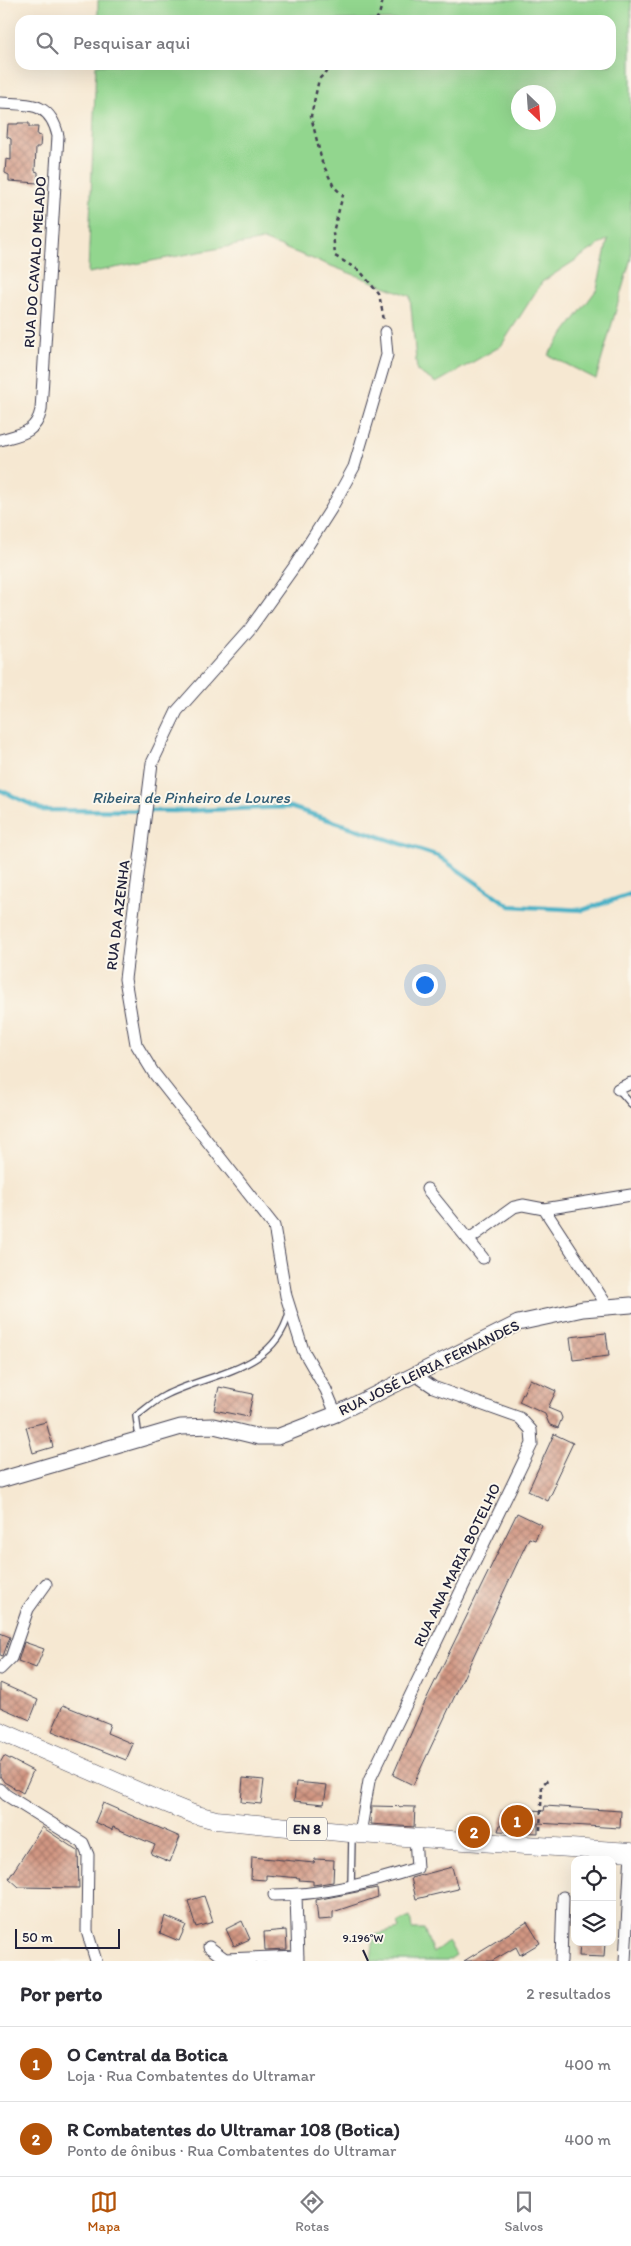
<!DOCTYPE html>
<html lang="pt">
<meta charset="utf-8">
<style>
:root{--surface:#fff;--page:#f2f2f3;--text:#2b2b33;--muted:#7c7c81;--line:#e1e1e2;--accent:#b45309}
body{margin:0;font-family:Itim,sans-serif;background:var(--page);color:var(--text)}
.controls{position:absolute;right:15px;bottom:15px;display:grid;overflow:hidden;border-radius:10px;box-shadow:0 5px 20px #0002}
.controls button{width:45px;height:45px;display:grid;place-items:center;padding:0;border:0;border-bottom:1px solid var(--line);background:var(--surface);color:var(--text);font:25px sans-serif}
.compass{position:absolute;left:511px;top:85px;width:45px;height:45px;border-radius:50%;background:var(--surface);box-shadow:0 5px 20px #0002;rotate:155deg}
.scale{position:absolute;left:15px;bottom:12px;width:105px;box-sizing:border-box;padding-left:5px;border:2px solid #22223b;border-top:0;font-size:14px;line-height:18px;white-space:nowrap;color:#22223b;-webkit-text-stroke:4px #fbf7ec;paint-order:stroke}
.you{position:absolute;left:424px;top:984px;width:18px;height:18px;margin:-12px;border:4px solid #fff;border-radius:50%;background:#1a73e8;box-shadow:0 0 0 8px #1a73e833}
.badge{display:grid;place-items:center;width:32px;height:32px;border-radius:50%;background:var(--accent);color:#fff;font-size:16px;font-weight:700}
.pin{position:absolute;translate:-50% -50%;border:2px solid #fff;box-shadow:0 1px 5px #0006}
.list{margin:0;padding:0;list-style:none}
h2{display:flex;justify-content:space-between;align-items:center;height:65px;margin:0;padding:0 20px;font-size:21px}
h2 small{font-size:16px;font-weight:400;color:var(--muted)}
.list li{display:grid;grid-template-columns:32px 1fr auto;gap:15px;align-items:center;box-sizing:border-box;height:75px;padding:0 20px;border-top:1px solid var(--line)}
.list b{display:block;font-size:19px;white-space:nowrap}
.list p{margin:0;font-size:16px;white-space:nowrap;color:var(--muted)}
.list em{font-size:16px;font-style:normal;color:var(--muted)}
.icon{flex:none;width:28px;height:28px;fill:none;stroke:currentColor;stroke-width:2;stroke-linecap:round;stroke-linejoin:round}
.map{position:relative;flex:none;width:631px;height:1961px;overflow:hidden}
.search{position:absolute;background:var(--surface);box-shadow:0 5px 20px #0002;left:15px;right:15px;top:15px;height:55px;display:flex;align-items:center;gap:12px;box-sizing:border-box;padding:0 18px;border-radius:15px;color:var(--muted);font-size:19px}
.sheet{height:215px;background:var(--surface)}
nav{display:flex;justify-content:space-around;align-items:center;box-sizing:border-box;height:70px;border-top:1px solid var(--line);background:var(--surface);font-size:14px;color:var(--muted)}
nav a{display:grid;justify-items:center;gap:2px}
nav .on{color:var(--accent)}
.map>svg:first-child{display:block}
.green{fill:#92d68e;stroke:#5a7c64;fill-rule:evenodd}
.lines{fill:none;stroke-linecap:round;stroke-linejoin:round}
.stream{stroke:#48b1c6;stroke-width:4.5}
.building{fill:url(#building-cross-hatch)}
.lane-casing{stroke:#424052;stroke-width:8}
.street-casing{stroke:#424052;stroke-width:13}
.secondary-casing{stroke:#424052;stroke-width:17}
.primary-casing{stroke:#424052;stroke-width:19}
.path{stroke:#424052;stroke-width:2.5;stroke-dasharray:4 4;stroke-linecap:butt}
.lane{stroke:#fff;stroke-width:5.5}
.street{stroke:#fff;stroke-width:11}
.secondary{stroke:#fff;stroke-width:15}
.primary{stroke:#fff;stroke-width:18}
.ticks{fill:none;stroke:#22223b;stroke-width:2}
.labels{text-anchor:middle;stroke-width:4;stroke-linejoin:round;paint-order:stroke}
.shield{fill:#fbf7ec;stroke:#636270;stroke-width:1}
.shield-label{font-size:14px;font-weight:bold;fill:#22223b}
.street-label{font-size:15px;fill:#22223b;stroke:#fbf7ec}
.water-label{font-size:16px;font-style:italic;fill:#315b73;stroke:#fbf7ec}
.ticks-label{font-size:12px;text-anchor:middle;fill:#22223b;stroke:#fbf7ec;stroke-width:4;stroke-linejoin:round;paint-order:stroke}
</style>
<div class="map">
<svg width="631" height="1961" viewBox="0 0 631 1961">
<defs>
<pattern id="building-cross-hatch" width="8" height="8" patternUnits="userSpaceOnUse" patternTransform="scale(1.25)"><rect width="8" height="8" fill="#d19682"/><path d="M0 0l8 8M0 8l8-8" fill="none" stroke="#a97a6c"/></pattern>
</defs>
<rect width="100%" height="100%" fill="#fbf7ec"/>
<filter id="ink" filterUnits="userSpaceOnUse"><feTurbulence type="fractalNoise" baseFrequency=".02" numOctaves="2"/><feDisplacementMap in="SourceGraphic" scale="10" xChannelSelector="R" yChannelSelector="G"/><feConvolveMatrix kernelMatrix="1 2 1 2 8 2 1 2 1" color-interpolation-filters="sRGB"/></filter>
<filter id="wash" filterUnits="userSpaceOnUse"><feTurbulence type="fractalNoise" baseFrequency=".0096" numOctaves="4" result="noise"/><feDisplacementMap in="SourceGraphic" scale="20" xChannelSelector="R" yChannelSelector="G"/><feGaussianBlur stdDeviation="1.12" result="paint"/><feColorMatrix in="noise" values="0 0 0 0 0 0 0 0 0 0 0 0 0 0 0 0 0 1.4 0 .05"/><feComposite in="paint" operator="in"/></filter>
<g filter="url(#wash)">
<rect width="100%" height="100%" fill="#f6e8d2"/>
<!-- green -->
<path class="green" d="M98,0H631V258L596,379L548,355L597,289L608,239L542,282L501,346L436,383L417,371L410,296L263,240L88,273L96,65H611V20H98ZM518,92H548V122H518Z
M410,1917L412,1929H424L433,1953L448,1941L456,1955L447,1961H371L374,1935L399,1929L397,1923Z"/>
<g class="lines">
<!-- stream -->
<path class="stream" d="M0,790L43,810L175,811L290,807L438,856L510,906L583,910L631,894"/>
</g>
<g id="blocks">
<!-- building -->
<path class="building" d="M18,123H29V127H38L37,135L41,136L40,147H36L35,171L38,172V183L9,181V175L5,173L6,159L11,160V139L7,137L8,124H18Z
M606,1333L609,1356L573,1360L570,1337Z
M530,1379L556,1391L548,1408L560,1413L562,1418L558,1428L549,1424L545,1414L519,1402Z
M219,1387L253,1394L248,1417L214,1410Z
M46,1422L53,1447L33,1453L26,1427Z
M554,1434L573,1443L554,1483L556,1484L548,1501L528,1491Z
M517,1513L542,1525L535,1540L529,1538L413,1785L393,1775L422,1708Z
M0,1633L10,1637L3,1656L0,1655Z
M24,1642L44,1649L36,1668L18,1661Z
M0,1683L38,1700L30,1720L0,1707Z
M63,1705L110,1724L107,1733L133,1744L126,1760L52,1731Z
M4,1756L33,1771L23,1793L4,1782L0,1776V1763Z
M243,1778L264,1780L261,1804L241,1802Z
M296,1782L327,1785L324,1804L294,1801Z
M103,1803L180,1837L170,1862L151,1854L155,1845L113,1827L112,1830L95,1822Z
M372,1806L415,1807L414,1827L371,1824Z
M545,1806L621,1811L620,1828L538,1823V1833L498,1831L506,1808L544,1811Z
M42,1827L78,1851L79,1888L19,1887L9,1878Z
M252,1857L314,1863L315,1859L334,1860L333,1882L313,1885V1881L299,1880L300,1878L266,1875V1880L251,1879Z
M452,1867L458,1889L416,1899L411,1878Z
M377,1888L378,1897L333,1912V1919L318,1920L316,1900Z
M204,1896L213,1922L196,1927L188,1901Z
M165,1916L186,1925L179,1941L160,1933Z
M242,1921L250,1939L234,1946L226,1929Z
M527,1922L540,1943L520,1955L516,1947L492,1961H464Z
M286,1930L287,1949L265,1950L264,1932Z
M580,1942H605L604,1957L579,1956Z"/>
</g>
</g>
<g filter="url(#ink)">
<use href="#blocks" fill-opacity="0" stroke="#424052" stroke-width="1"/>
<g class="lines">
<!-- lane casing -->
<g class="lane-casing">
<path id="lane" d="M618,1089L631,1104
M139,1438L136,1416C145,1410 154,1401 164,1396C209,1372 273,1373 289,1313
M351,1887L352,1836"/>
</g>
<!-- street casing -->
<g class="street-casing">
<path id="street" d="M0,103C30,105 50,101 58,136L41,410C36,433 21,434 0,440
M618,1089L631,1083
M427,1189L483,1258
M468,1240L514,1207L523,1205L544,1209
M608,1307L544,1209L631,1195
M336,1414L326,1390L303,1350L286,1296L274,1226L153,1072L136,1044L125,979L152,763L177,711L249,630L294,567L331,509L354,467L387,355L385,332
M0,1669L11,1658L28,1609L46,1584
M0,1789L6,1795L83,1843L88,1855L87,1931L96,1961
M360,1834L369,1781L532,1444L531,1430L520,1418L433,1387L415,1375
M274,1895C324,1895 370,1883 417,1868L415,1838
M296,1895L298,1961
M209,1947L225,1959L298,1956
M561,1961L563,1897
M625,1961L631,1852"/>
</g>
<!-- secondary casing -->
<g class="secondary-casing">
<path id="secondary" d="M0,1480L181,1427L214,1426L259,1437H277L336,1414L518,1323L583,1309L631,1305"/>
</g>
<!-- primary casing -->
<g class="primary-casing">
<path id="primary" d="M0,1731L158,1800L193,1814L216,1820L360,1834L631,1852"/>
</g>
<!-- path -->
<path class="path" d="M376,20L379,15L383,0
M334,65L319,79L311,116L322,162L334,187L343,195L333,232L335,256L360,271L379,294L384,320
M540,1830L542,1785L550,1778"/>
<!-- lane -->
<use href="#lane" class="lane"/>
<!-- street -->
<use href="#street" class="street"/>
<!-- secondary -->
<use href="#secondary" class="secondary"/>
<!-- primary -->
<use href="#primary" class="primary"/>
</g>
</g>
<!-- ticks -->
<path class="ticks" d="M363,1950L368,1961"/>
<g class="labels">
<!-- shield labels -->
<rect class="shield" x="287" y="1817.5" width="40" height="23" rx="4"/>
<g class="shield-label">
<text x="307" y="1834">EN 8</text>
</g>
<!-- street labels -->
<g class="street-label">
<text transform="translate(35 262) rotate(-86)" y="5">RUA DO CAVALO MELADO</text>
<text transform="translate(118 915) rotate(-83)" y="5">RUA DA AZENHA</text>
<text transform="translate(429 1368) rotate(-26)" y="5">RUA JOSÉ LEIRIA FERNANDES</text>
<text transform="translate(457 1565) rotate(-64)" y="5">RUA ANA MARIA BOTELHO</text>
</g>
<!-- water labels -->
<g class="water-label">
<text x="191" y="803">Ribeira de Pinheiro de Loures</text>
</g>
</g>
<g class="ticks-label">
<text x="363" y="1942">9.196°W</text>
</g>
</svg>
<div class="controls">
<button><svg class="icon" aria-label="locate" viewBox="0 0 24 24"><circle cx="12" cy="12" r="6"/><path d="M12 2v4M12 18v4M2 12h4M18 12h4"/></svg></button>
<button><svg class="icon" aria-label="layers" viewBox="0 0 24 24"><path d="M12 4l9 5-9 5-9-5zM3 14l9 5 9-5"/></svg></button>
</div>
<svg class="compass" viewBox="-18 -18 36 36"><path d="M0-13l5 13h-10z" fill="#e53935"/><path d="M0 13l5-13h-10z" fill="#7c7c81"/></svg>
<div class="scale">50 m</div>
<div class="you"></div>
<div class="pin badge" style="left:517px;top:1821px">1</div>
<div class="pin badge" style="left:474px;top:1832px">2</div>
<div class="search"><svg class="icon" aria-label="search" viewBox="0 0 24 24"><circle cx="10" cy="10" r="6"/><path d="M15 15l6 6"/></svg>Pesquisar aqui</div>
</div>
<section class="sheet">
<h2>Por perto<small>2 resultados</small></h2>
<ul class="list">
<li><span class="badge">1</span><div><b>O Central da Botica</b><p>Loja · Rua Combatentes do Ultramar</p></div><em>400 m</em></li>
<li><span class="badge">2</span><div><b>R Combatentes do Ultramar 108 (Botica)</b><p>Ponto de ônibus · Rua Combatentes do Ultramar</p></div><em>400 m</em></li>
</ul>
</section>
<nav>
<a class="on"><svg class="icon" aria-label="map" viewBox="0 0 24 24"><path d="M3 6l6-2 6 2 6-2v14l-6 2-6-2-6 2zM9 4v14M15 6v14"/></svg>Mapa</a>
<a><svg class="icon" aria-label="directions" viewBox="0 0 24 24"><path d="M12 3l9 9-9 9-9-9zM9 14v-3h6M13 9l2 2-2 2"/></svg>Rotas</a>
<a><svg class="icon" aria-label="saved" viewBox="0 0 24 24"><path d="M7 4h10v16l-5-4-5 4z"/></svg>Salvos</a>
</nav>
